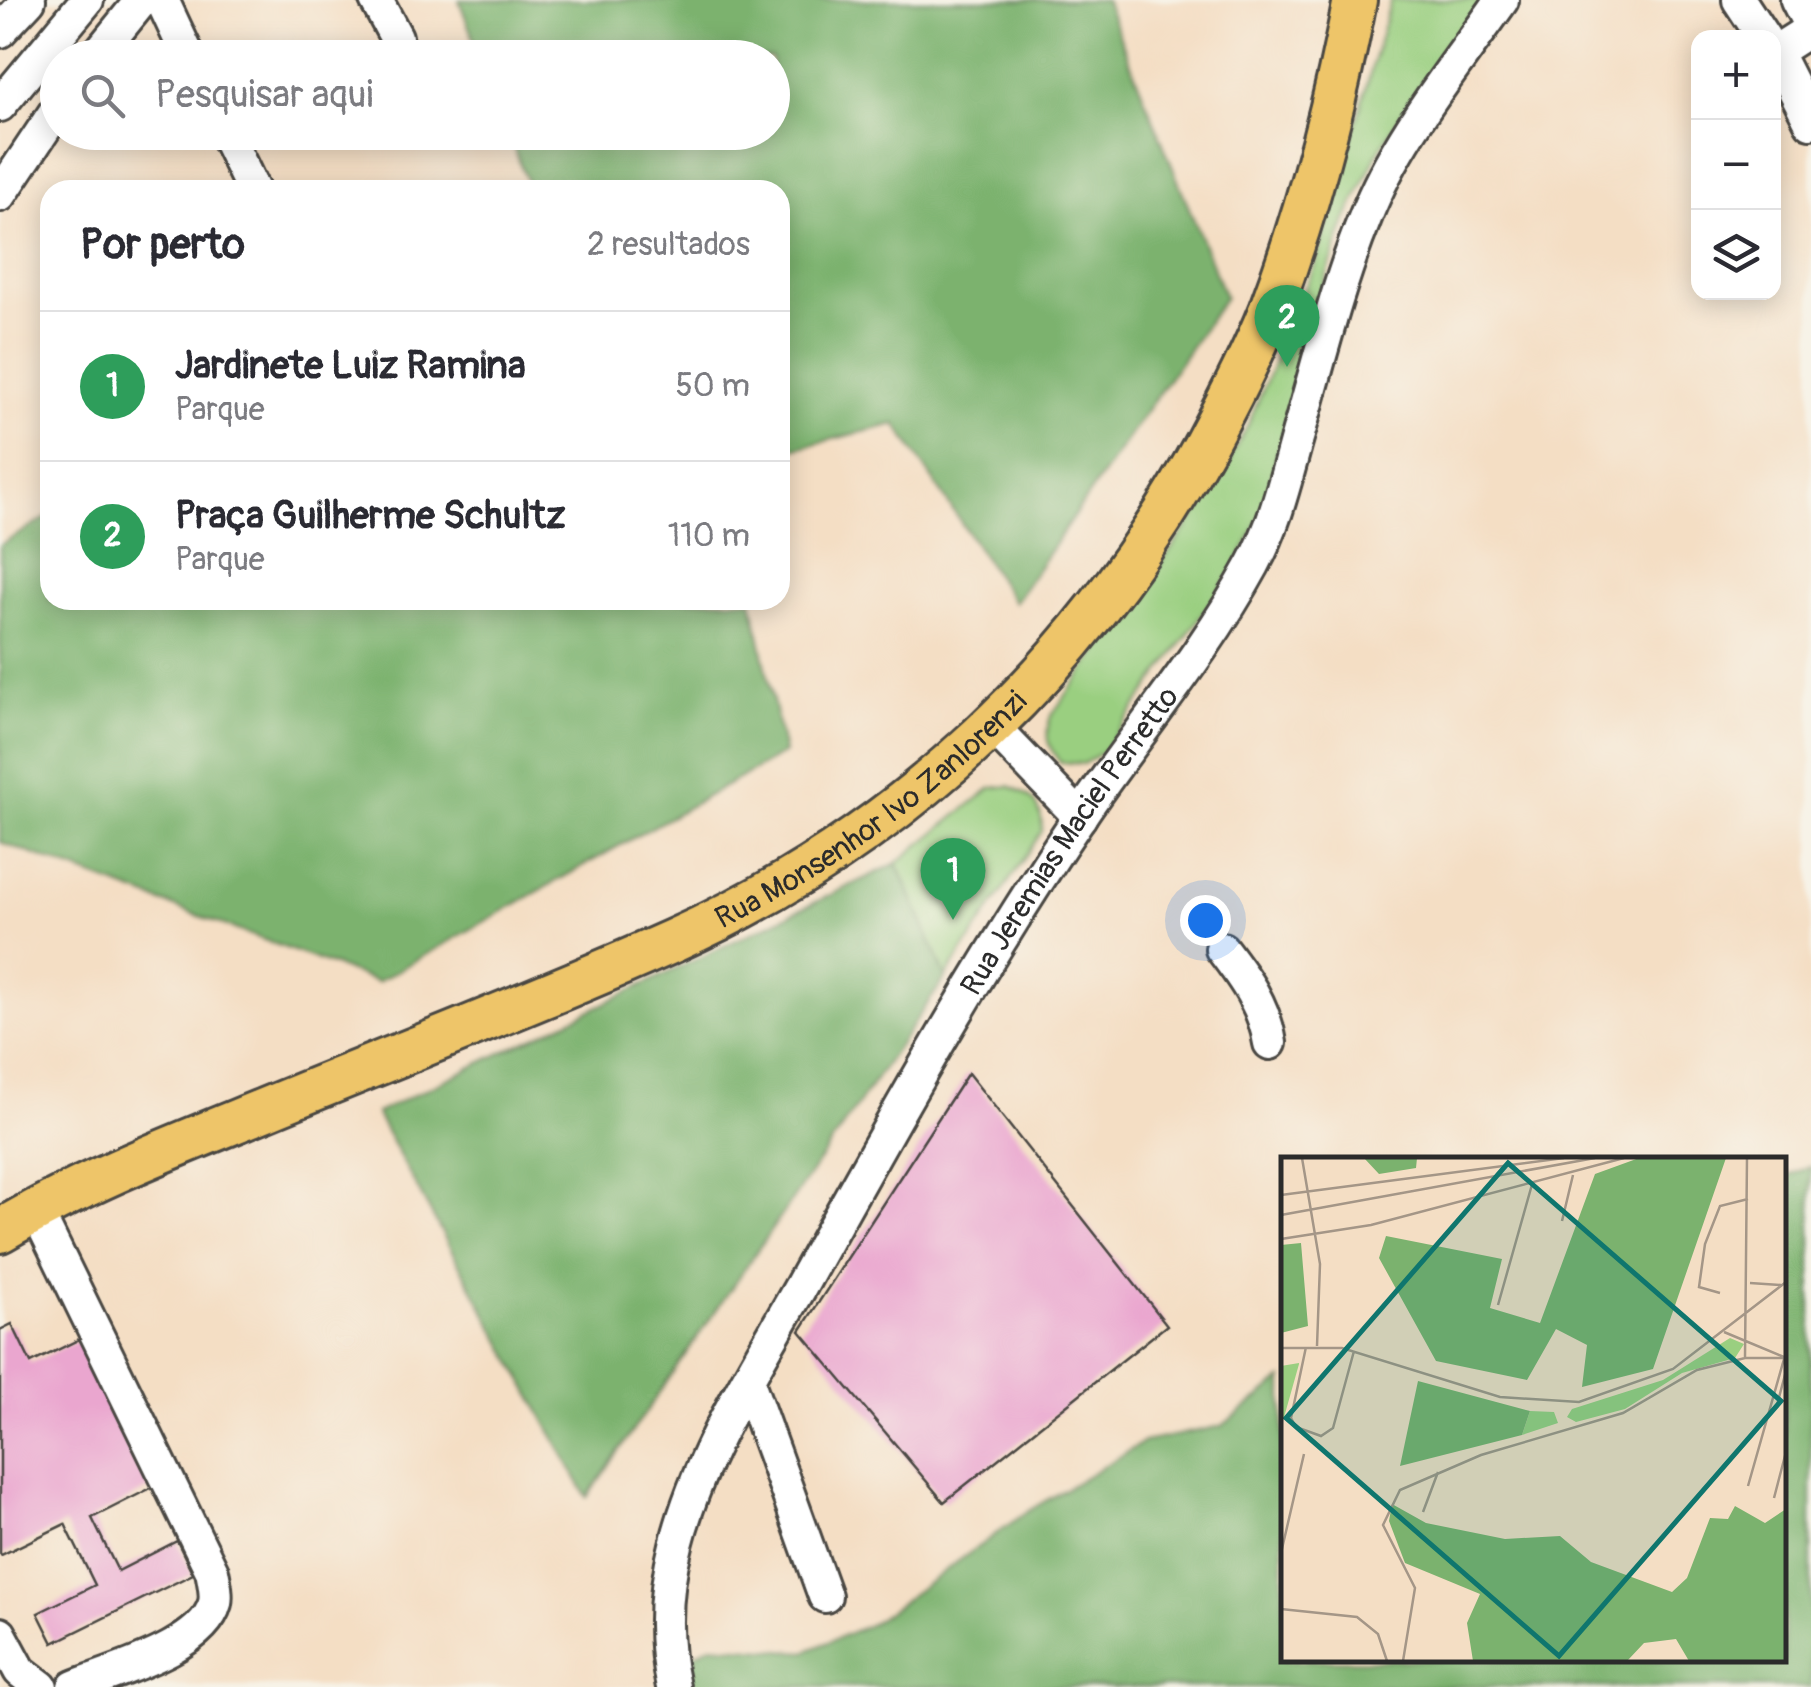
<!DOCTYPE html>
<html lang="pt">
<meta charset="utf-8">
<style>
:root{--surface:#fff;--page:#f2f2f3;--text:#2b2b33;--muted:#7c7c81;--line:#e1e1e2;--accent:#b45309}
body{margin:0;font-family:Pangolin,sans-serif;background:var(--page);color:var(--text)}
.controls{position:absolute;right:30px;top:30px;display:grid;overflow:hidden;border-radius:20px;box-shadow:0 5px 25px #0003}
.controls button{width:90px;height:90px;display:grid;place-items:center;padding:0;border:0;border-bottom:2px solid var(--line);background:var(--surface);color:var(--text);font:50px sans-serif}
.you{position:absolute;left:1205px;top:920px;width:35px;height:35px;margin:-25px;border:8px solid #fff;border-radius:50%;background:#1a73e8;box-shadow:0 0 0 15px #1a73e833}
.badge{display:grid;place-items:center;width:65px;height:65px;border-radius:50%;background:var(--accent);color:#fff;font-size:32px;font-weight:700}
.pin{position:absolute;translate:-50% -82px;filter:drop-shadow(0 2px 5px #0008)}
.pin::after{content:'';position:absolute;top:52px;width:35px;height:30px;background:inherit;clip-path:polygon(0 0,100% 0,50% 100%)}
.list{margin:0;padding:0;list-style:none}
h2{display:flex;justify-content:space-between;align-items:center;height:130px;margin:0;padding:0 40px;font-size:42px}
h2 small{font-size:32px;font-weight:400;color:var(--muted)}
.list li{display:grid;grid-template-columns:65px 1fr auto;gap:30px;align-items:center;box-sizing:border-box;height:150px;padding:0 40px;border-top:2px solid var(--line)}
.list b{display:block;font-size:38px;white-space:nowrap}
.list p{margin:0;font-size:32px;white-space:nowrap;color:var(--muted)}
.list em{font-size:32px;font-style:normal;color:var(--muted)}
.icon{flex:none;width:55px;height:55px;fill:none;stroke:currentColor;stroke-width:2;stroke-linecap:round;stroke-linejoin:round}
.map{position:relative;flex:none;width:1811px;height:1687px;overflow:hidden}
.search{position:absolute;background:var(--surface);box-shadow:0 5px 25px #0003;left:40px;top:40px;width:750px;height:110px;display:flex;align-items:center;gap:25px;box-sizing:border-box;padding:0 35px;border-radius:55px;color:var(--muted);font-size:38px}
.panel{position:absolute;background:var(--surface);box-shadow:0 5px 25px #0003;left:40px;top:180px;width:750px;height:430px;border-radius:30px}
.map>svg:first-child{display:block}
.green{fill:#9acf80;stroke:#627d56;stroke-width:2.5}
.forest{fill:#7bb26e;stroke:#536e4c;stroke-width:2.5}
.building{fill:#eaa6cf}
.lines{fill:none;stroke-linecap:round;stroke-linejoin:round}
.minor-casing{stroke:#494642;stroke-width:38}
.major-casing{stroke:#494642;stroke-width:48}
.minor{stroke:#fff;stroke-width:32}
.major{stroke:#eec569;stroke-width:42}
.labels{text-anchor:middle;stroke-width:10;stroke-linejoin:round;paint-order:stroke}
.street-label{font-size:30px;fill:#2b2b2b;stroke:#f7f3e8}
.inset-road{fill:none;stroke:#a49687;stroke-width:2.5}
.view{fill:#0f766e;fill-opacity:0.15;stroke:#0f766e;stroke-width:5}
.inset-edge{fill:none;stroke:#2b2b2b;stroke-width:5}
</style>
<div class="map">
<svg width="1811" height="1687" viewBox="0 0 1811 1687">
<rect width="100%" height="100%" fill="#f7f3e8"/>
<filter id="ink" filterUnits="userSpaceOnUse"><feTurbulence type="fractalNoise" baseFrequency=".01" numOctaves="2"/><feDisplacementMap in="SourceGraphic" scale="20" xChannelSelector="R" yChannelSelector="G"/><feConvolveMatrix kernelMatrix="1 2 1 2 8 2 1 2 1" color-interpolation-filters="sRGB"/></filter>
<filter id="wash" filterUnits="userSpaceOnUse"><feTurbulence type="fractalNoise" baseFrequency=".0048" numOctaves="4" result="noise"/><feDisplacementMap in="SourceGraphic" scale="40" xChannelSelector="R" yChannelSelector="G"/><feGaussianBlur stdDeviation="2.25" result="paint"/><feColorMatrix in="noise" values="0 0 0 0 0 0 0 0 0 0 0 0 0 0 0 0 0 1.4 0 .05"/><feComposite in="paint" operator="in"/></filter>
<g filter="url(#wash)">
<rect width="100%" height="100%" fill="#f4dec4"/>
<!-- green -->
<path class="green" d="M1391,0H1487L1412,97L1378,152L1346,220L1322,289L1261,516L1234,570L1104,751L1083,764L1060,762C1047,746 1044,735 1051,716L1205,502L1248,425L1316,262Z
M1009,786C1032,795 1043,806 1042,831L946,977L897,863L991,788Z"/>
<!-- forest -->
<path class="forest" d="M459,0H1105L1225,297L1014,603L896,424L780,452V190H530L508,133L772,132V58L480,57Z
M50,516V600H407L410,605L420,600H752L784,753L377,982L0,842V545Z
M897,863L946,977L587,1497L376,1113Z
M1811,1166V1687H687L679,1663L711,1645L805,1652L871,1624L1025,1513L1144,1442L1222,1426L1283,1379L1284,1660H1784V1177Z"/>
<g id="blocks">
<!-- building -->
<path class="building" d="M968,1073L1167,1325L944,1502L800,1331Z
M12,1324L31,1363L80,1339L153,1487L92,1518L118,1571L177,1541L193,1574L53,1643L38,1613L95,1585L65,1524L1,1555L0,1553V1330Z"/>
</g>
</g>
<g filter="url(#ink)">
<use href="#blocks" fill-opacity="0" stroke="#494642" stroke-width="2.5"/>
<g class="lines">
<!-- minor casing -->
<g class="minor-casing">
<g id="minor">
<path d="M162,0L189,58"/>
<path d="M376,0L396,37"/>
<path d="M1739,0L1764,38"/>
<path d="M1797,0L1811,27"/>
<path d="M0,31L29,0"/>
<path d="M1774,49L1811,122"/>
<path d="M1775,52L1811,29"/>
<path d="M95,58L142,0"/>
<path d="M0,105L87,0"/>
<path d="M225,132L253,190"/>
<path d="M0,195L58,108"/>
<path d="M993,727L1080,817"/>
<path d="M1222,949C1245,979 1264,1005 1270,1043"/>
<path d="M36,1210L212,1571C214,1581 217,1594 215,1603C203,1648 113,1671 74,1687"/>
<path d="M748,1382L825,1596"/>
<path d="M0,1634L20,1671L41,1687"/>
<path id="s1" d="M673,1687C663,1641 664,1591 676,1545C699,1453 755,1368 801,1286C890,1125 981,962 1085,809C1141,728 1206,651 1253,565C1275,525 1285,481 1297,438C1318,365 1336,289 1365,218C1396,138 1453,70 1502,0"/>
</g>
</g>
<!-- major casing -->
<g class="major-casing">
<g id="major">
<path id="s2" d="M0,1231C84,1181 175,1146 266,1109C402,1053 539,1001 673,941C903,838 1086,663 1206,443C1229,400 1252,356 1270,311C1308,210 1335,106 1355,0"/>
</g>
</g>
<!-- minor -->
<use href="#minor" class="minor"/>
<!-- major -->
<use href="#major" class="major"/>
</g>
</g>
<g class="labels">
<!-- street labels -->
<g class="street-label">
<text dy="10" stroke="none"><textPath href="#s2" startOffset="972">Rua Monsenhor Ivo Zanlorenzi</textPath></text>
<text dy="10" stroke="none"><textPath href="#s1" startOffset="952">Rua Jeremias Maciel Perretto</textPath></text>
</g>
</g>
<!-- overview -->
<g transform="translate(1281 1157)">
<rect width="505" height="505" fill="#f4dec4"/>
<path d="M449,181L463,187L454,201L401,216L344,252L295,265L286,260L291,252L382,223ZM18,206V207L0,271V209ZM249,254L273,255L277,266L241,278Z" fill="#9acf80"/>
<path d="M83,1H136L135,11L98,17ZM358,1H445L372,212L301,230L306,188L275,172L246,223L155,204L98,101L105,79L221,102L209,151L259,166L314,17ZM20,86L27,169L0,176V88ZM137,224L249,254L241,278L119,309ZM111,347L145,366L224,382L279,379L310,405L391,435L406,421L429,361L447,362L454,349L484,366L505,352V504H408L395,482L363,486L347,503L192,504L186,466L199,437L124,406L108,364Z" fill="#7bb26e"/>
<path class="inset-road" d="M21,1L39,107L36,189M0,38L283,1M0,58L314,1M281,64L292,18M0,82L90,68L343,1M469,126L500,128M439,136L418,130L424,87L439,49L467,42M217,148L252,24M443,175L503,200M25,190L10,261L15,270L40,279L52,271L73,194M0,191H61L219,240L298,245L392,212L505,125M464,201L466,1M496,248L505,214M467,329L503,202M493,341L505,295M142,355L157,315M0,396L23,297M0,452L76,460L97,477L106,504M122,504L134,431L102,368L119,333L200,298L342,256L416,213L464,201H505"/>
<path class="view" d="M227,6L500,244L278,499L5,261Z"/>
<rect width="505" height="505" class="inset-edge"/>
</g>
</svg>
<div class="controls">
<button>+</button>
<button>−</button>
<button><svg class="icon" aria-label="layers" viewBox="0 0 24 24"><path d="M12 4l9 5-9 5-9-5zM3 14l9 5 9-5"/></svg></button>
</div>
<div class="you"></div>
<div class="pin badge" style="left:953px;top:920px;background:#2e9e5b">1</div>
<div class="pin badge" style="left:1287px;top:367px;background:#2e9e5b">2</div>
<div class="search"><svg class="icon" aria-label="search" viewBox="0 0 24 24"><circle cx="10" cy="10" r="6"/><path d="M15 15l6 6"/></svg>Pesquisar aqui</div>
<section class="panel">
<h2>Por perto<small>2 resultados</small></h2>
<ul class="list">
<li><span class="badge" style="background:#2e9e5b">1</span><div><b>Jardinete Luiz Ramina</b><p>Parque</p></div><em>50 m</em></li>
<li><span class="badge" style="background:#2e9e5b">2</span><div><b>Praça Guilherme Schultz</b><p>Parque</p></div><em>110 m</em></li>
</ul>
</section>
</div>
